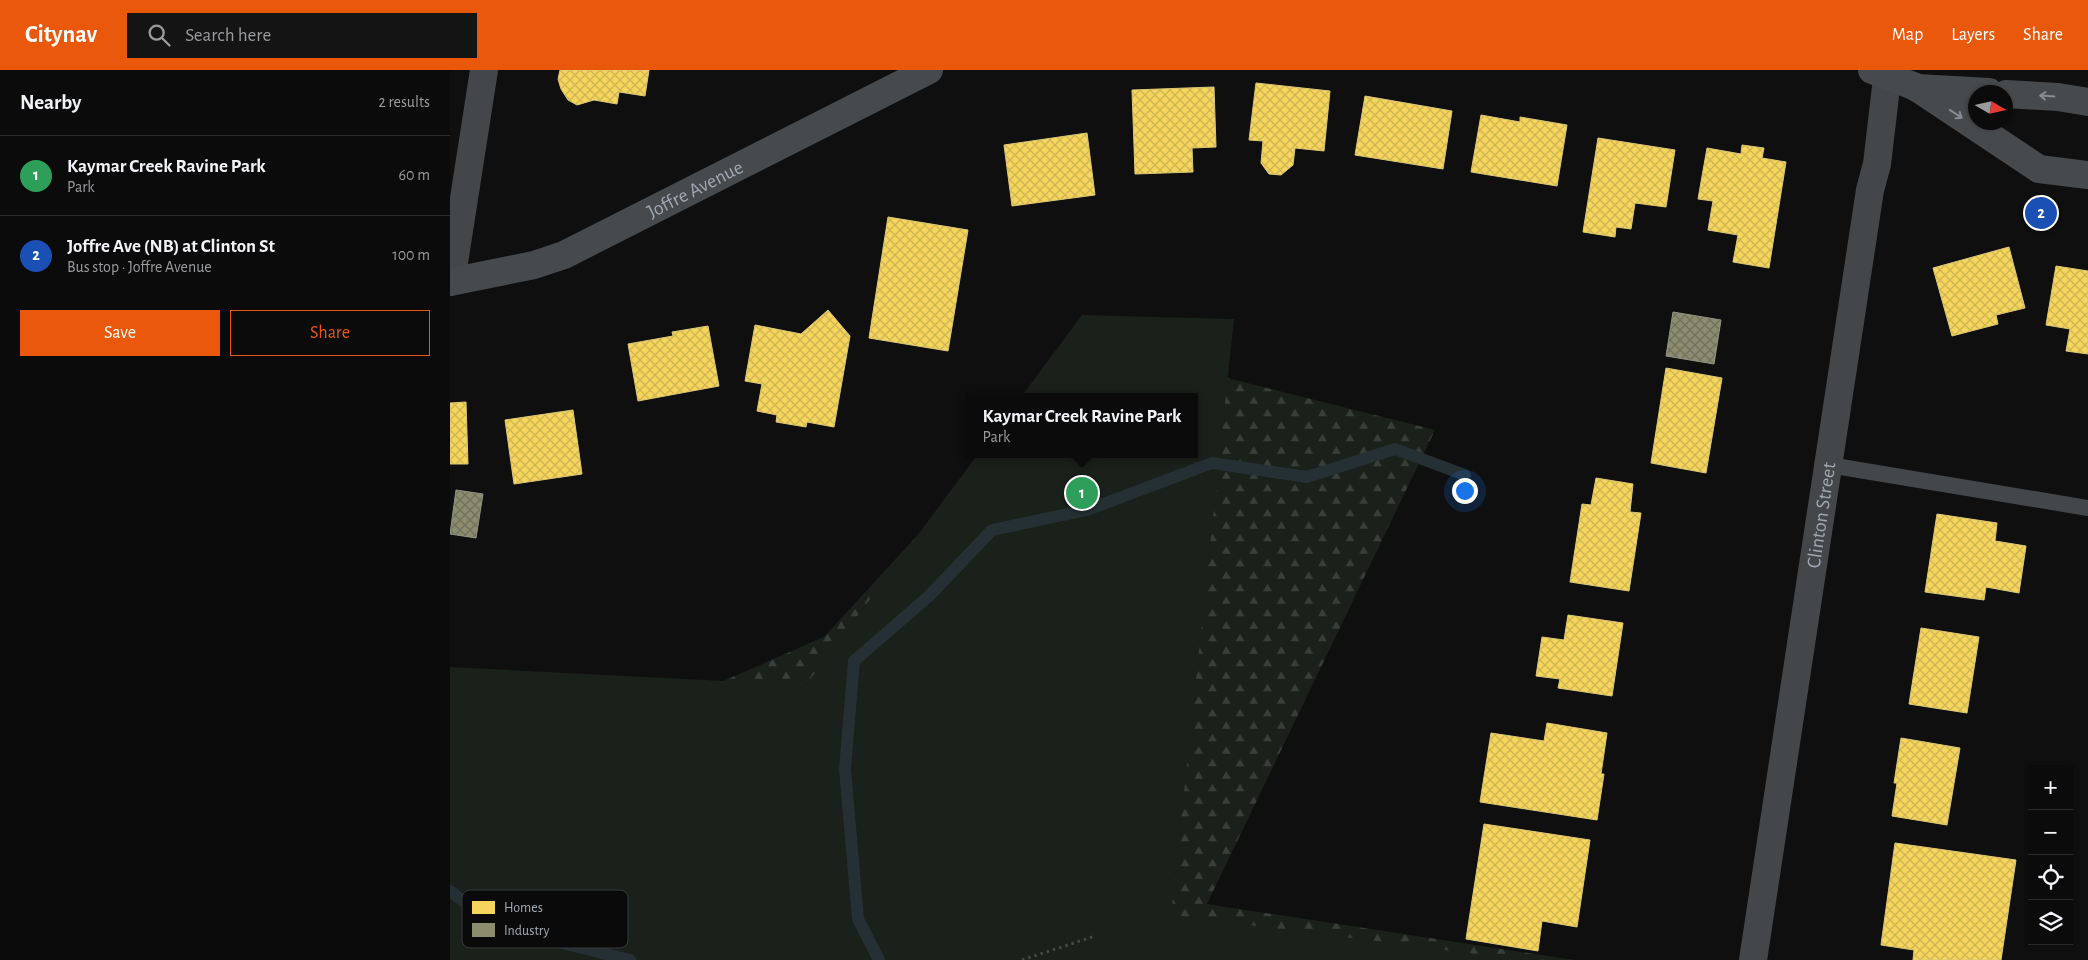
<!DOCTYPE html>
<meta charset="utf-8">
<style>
:root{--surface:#0b0b0c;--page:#141415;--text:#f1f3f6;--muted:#9a9b9d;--line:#2b2b2d;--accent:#ea580c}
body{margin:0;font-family:"Alegreya Sans",sans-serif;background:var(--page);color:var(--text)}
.controls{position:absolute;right:15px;bottom:15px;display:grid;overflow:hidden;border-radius:0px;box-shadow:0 1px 4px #0004}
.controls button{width:45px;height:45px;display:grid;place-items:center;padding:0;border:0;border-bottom:1px solid var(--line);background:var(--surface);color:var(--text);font:25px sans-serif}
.compass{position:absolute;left:1518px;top:15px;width:45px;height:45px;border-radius:50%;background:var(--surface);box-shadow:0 1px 4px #0004;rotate:99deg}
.you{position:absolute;left:1014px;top:420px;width:18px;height:18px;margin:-12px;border:4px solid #fff;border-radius:50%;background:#1a73e8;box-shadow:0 0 0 8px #1a73e833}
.badge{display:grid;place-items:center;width:32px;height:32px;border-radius:50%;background:var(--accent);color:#fff;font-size:16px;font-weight:700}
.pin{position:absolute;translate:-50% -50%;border:2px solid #fff;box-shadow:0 1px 5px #0006}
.popup{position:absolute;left:516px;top:323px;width:232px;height:65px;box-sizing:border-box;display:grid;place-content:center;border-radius:0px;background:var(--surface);filter:drop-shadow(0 1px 4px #0005);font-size:16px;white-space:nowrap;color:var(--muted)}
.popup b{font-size:19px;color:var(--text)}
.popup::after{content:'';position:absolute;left:50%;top:100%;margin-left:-10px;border:10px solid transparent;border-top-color:var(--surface)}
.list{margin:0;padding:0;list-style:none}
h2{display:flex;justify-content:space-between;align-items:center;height:65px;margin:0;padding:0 20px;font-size:21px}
h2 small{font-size:16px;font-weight:400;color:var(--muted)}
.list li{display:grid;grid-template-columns:32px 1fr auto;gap:15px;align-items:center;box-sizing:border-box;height:80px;padding:0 20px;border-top:1px solid var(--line)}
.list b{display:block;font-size:19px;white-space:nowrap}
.list p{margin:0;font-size:16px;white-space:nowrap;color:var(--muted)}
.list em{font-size:16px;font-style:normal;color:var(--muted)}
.actions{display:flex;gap:10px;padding:15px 20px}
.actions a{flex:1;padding:11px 0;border:1px solid var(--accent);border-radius:0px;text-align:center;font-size:18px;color:var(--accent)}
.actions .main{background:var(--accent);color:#fff}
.icon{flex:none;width:28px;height:28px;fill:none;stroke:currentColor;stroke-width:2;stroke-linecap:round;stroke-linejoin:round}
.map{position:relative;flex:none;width:1638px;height:890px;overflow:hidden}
header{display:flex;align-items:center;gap:30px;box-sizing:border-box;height:70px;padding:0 25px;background:var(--accent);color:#fff}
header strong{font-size:24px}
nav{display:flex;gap:28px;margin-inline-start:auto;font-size:18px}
.search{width:350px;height:45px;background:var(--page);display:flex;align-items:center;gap:12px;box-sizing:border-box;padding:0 18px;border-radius:0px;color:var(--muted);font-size:19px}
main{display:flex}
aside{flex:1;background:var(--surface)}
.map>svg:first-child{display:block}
.forest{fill:url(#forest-firs)}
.green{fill:#1a201a}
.homes{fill:url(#homes-cross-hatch);stroke:#dcc876}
.industry{fill:url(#industry-cross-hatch);stroke:#929583}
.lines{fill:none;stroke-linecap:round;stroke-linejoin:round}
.stream{stroke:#253034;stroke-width:12}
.path{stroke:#45474b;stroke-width:3;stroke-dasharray:2.5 4;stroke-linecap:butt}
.lane{stroke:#444749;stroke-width:16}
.street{stroke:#444749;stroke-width:28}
.secondary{stroke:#474a4d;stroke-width:28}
.oneway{stroke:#858c94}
.labels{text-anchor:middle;stroke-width:5;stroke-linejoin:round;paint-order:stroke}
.street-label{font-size:20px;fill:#9fa9b3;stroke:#0a0a0b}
.key{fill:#0a0a0b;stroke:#373a3d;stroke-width:1}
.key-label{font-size:14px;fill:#9fa9b3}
</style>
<header>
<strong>Citynav</strong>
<div class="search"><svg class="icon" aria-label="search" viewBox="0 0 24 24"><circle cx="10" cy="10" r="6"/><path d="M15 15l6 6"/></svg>Search here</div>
<nav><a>Map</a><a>Layers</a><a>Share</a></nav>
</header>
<main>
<aside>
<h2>Nearby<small>2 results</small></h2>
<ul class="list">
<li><span class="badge" style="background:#2e9e5b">1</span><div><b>Kaymar Creek Ravine Park</b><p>Park</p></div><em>60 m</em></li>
<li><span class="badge" style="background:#1a4fb4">2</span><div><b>Joffre Ave (NB) at Clinton St</b><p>Bus stop · Joffre Avenue</p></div><em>100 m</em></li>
</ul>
<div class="actions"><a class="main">Save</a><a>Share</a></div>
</aside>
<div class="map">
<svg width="1638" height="890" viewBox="0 0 1638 890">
<defs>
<pattern id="forest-firs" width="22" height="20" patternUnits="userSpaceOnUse" patternTransform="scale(1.25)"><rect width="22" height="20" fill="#1a201a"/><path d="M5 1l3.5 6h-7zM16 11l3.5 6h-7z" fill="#383e39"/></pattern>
<pattern id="homes-cross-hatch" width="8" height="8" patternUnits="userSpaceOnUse" patternTransform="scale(1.25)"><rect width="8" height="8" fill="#f6d55c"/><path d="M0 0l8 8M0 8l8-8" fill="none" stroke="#ceb554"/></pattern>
<pattern id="industry-cross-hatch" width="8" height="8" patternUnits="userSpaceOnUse" patternTransform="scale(1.25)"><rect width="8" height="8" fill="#8c8c6e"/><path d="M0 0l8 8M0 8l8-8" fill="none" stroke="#70715d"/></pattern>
</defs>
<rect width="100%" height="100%" fill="#0f0f10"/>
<!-- forest -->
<path class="forest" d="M642,274L985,360L757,834L1124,890H0L177,653L374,567L542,384H744V327Z"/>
<!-- green -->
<path class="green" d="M632,245L784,249L721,845L1073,890H0V597L356,615L528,384H744V327H571Z"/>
<!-- homes -->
<path class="homes" d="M110,0H199L195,26L169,22L167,34L144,30L127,35L118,30L111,19L108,9Z
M806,13L880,21L874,81L845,78L843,95L831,105L819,104L811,93L813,71L799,70Z
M764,17L766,77L742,78L743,102L685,104L682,20Z
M915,26L1002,41L993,99L905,85Z
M1031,45L1070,52V47L1117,55L1107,116L1021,102Z
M637,63L645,125L562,136L554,75Z
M1148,68L1225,80L1216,137L1185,133L1181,159L1166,157L1165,167L1133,162Z
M1292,75L1314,78L1312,88L1336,92L1319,198L1283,192L1288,165L1258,160L1263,131L1248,129L1257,78L1291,84Z
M438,147L518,160L498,281L419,268Z
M1559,177L1575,238L1546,245L1548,254L1502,266L1483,198Z
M1606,196L1638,201V284L1616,281L1620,259L1596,255Z
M378,240L400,266L384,357L357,352L356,357L326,352L327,345L307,341L312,314L295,311L305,255L351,264Z
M258,256L269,316L188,331L178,274L223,266L222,262Z
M1216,298L1272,308L1256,403L1201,393Z
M16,332L18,394H0V333Z
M123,340L132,404L64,414L55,350Z
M1146,408L1183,414L1180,442L1191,443L1179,521L1120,512L1132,434L1141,435Z
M1487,444L1547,453L1545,471L1576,476L1569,523L1536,517L1534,530L1475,522Z
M1118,545L1173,553L1162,626L1108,618L1110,609L1086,606L1092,567L1114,570Z
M1471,558L1529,567L1517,643L1459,634Z
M1097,653L1157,663L1151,704H1154L1147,750L1030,732L1041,663L1094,671Z
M1451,668L1510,678L1497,755L1442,746L1447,713H1444Z
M1034,754L1140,770L1127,857L1092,851L1088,881L1016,869Z
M1445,773L1566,790L1551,890H1463L1464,880L1431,875Z"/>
<!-- industry -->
<path class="industry" d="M1223,242L1271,250L1264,294L1216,286Z
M6,420L33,424L26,468L0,464Z"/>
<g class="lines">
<!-- stream -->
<path class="stream" d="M0,821L46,856L180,890
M429,890L408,849L395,699L404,591L479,526L542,460L637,440L762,393L857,407L945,379L1015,405"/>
<!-- path -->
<path class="path" d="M572,890L645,866"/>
<!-- lane -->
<path class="lane" d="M1379,395L1638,438"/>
<!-- street -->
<g class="street">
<path d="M1,212L34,0"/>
<path id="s1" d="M1303,890L1420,120L1427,94L1438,0"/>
</g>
<!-- secondary -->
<g class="secondary">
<path d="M1422,0L1466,17L1589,99L1638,105"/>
<path d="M1467,18L1539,22"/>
<path d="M1556,24L1608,27L1638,32"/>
<path id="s2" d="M0,212L84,195L114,185L479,0"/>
</g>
</g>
<!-- one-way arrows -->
<defs><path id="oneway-shaft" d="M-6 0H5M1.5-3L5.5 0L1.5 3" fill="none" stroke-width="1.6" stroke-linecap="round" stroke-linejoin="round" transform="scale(1.25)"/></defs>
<g class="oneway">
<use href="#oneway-shaft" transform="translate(1597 26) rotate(-176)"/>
<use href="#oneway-shaft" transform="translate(1506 44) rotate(33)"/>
</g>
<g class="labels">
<!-- street labels -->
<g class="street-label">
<text dy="7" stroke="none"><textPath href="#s2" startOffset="264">Joffre Avenue</textPath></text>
<text dy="7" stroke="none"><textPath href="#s1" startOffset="450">Clinton Street</textPath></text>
</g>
</g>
<!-- legend -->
<rect x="12" y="820" width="166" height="58" rx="8" class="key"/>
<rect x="22" y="831" width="23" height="13" fill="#f6d55c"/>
<rect x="22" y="853" width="23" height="14" fill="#8c8c6e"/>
<g class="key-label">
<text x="54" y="842">Homes</text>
<text x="54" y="865">Industry</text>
</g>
</svg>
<div class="controls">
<button>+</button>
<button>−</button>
<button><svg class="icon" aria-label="locate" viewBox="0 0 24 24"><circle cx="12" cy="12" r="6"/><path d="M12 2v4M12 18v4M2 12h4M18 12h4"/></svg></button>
<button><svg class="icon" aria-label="layers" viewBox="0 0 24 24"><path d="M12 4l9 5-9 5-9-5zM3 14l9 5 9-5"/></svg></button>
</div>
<svg class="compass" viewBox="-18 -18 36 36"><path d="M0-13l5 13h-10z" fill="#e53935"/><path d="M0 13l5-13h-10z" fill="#9a9b9d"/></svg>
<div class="you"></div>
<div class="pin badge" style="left:632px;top:423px;background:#2e9e5b">1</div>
<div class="popup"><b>Kaymar Creek Ravine Park</b>Park</div>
<div class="pin badge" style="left:1591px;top:143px;background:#1a4fb4">2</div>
</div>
</main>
